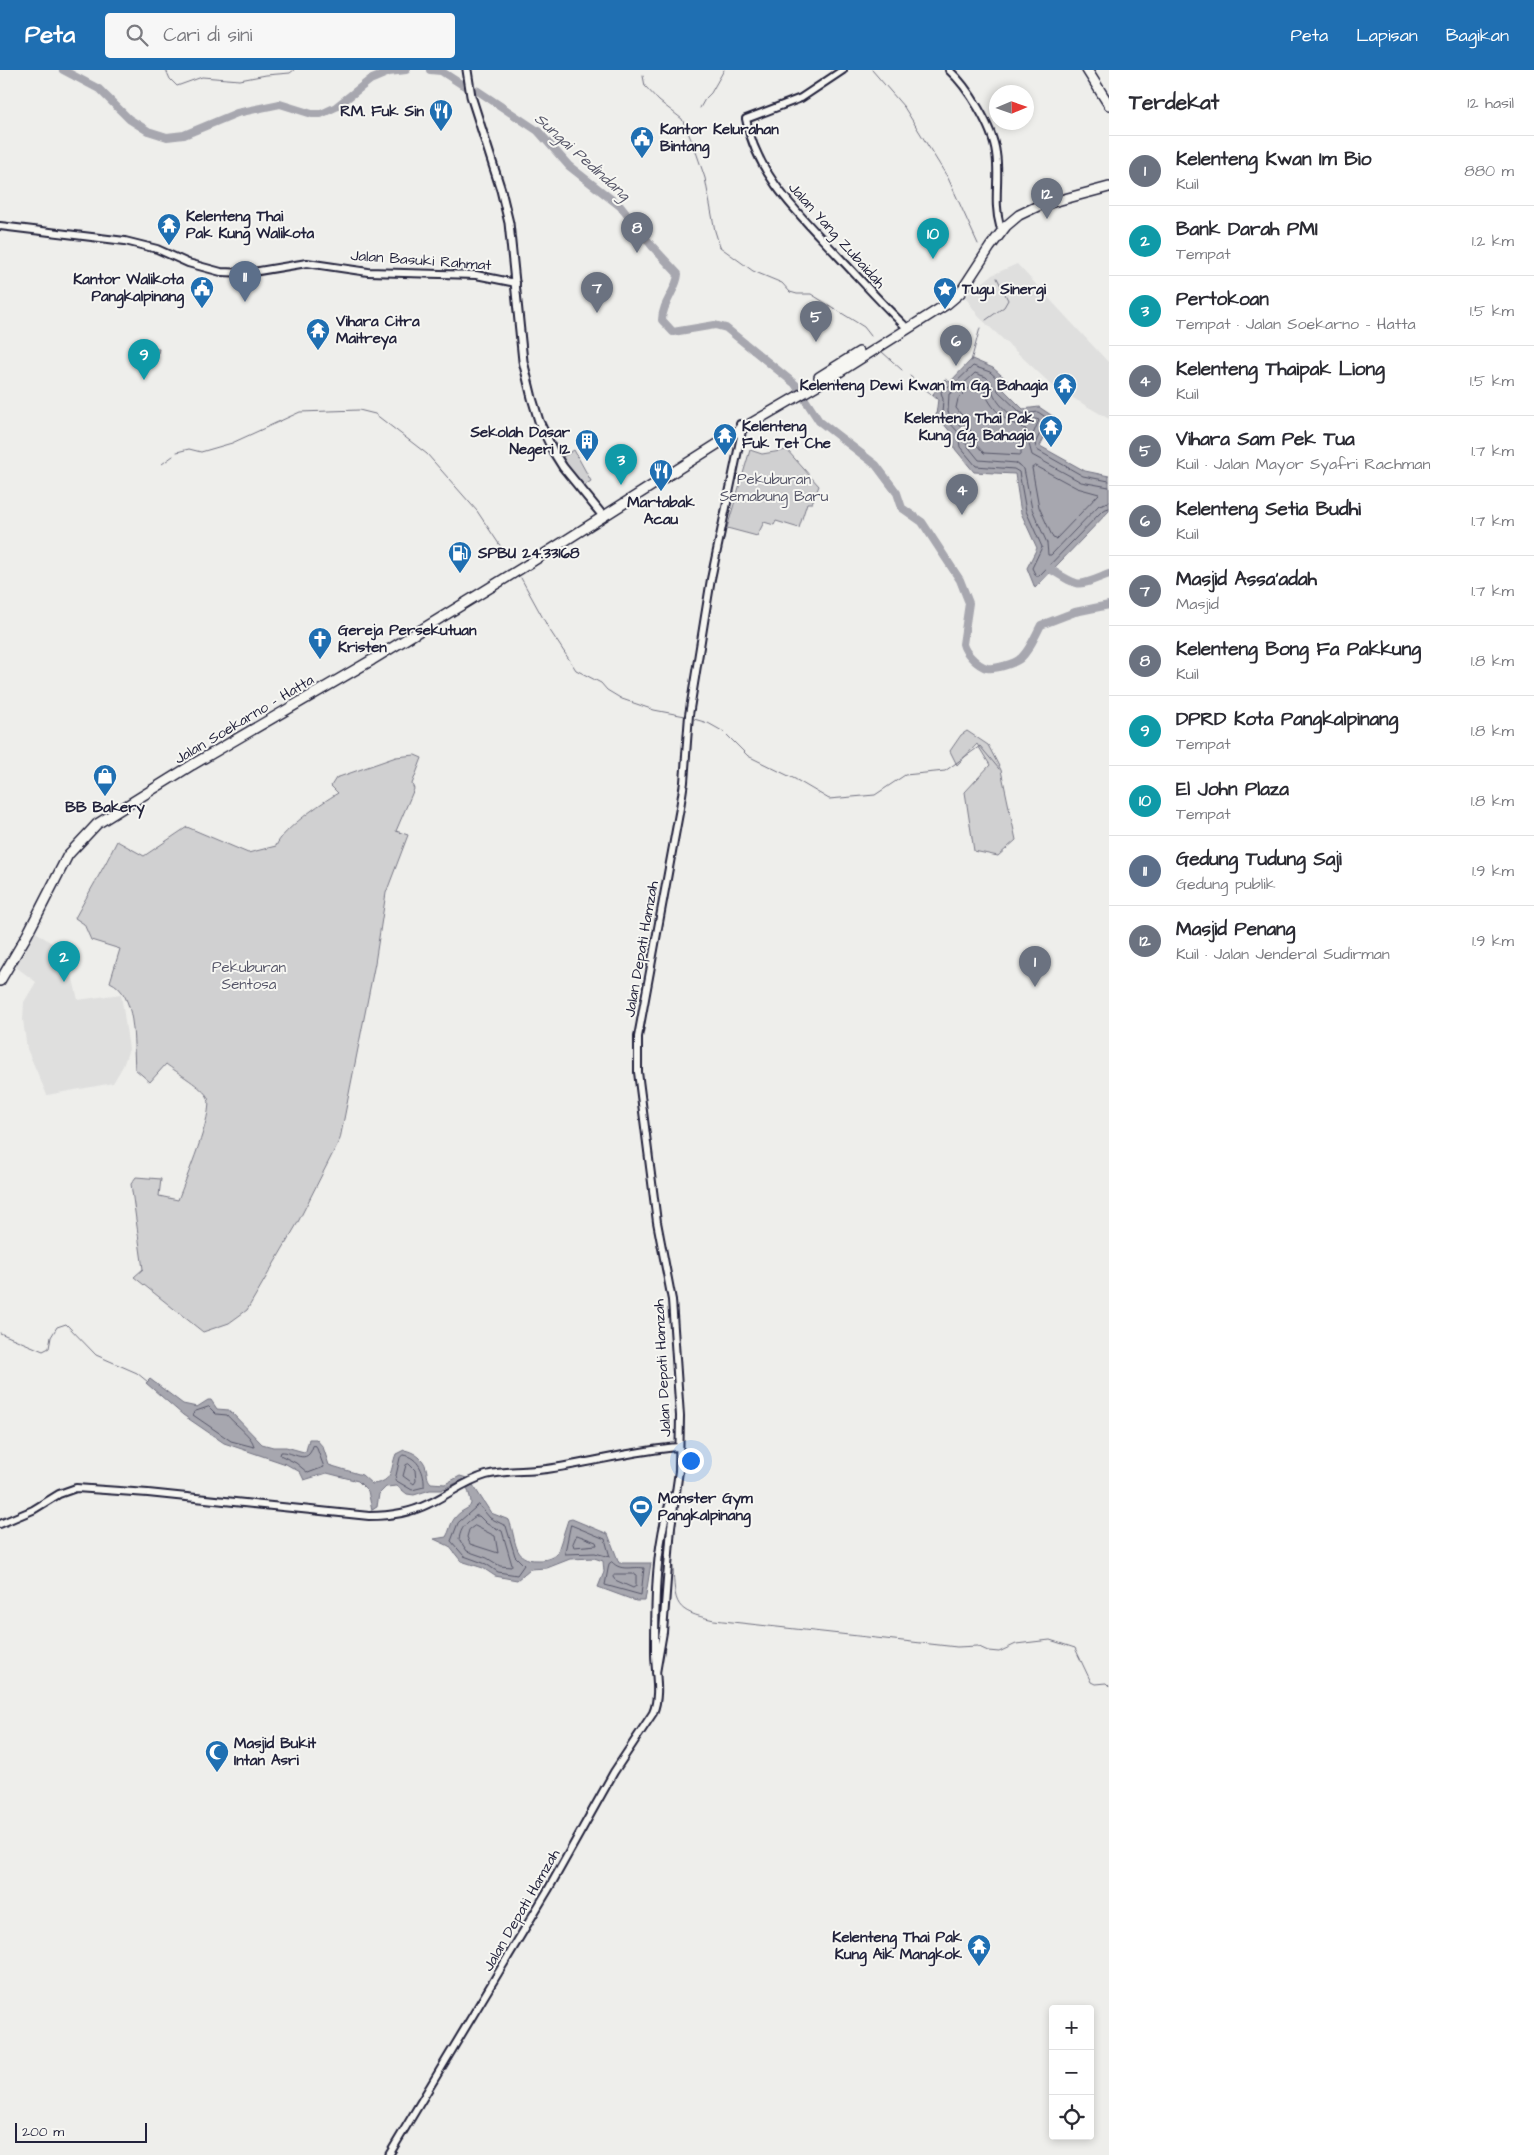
<!DOCTYPE html>
<html lang="id">
<meta charset="utf-8">
<style>
:root{--surface:#fff;--page:#f7f7f7;--text:#2b2b33;--muted:#7c7c81;--line:#e1e1e2;--accent:#1f6fb2}
body{margin:0;font-family:"Architects Daughter",sans-serif;background:var(--page);color:var(--text)}
.controls{position:absolute;right:15px;bottom:15px;display:grid;overflow:hidden;border-radius:5px;box-shadow:0 2px 8px #0003}
.controls button{width:45px;height:45px;display:grid;place-items:center;padding:0;border:0;border-bottom:1px solid var(--line);background:var(--surface);color:var(--text);font:25px sans-serif}
.compass{position:absolute;left:989px;top:15px;width:45px;height:45px;border-radius:50%;background:var(--surface);box-shadow:0 2px 8px #0003;rotate:88deg}
.scale{position:absolute;left:15px;bottom:12px;width:132px;box-sizing:border-box;padding-left:5px;border:2px solid #22223b;border-top:0;font-size:14px;line-height:18px;white-space:nowrap;color:#22223b;-webkit-text-stroke:4px #f6f6f2;paint-order:stroke}
.you{position:absolute;left:690px;top:1390px;width:18px;height:18px;margin:-12px;border:4px solid #fff;border-radius:50%;background:#1a73e8;box-shadow:0 0 0 8px #1a73e833}
.badge{display:grid;place-items:center;width:32px;height:32px;border-radius:50%;background:var(--accent);color:#fff;font-size:16px;font-weight:700}
.pin{position:absolute;translate:-50% -41px;filter:drop-shadow(0 1px 2px #0008)}
.pin::after{content:'';position:absolute;top:26px;width:18px;height:15px;background:inherit;clip-path:polygon(0 0,100% 0,50% 100%)}
.list{margin:0;padding:0;list-style:none}
h2{display:flex;justify-content:space-between;align-items:center;height:65px;margin:0;padding:0 20px;font-size:21px}
h2 small{font-size:16px;font-weight:400;color:var(--muted)}
.list li{display:grid;grid-template-columns:32px 1fr auto;gap:15px;align-items:center;box-sizing:border-box;height:70px;padding:0 20px;border-top:1px solid var(--line)}
.list b{display:block;font-size:19px;white-space:nowrap}
.list p{margin:0;font-size:16px;white-space:nowrap;color:var(--muted)}
.list em{font-size:16px;font-style:normal;color:var(--muted)}
.icon{flex:none;width:28px;height:28px;fill:none;stroke:currentColor;stroke-width:2;stroke-linecap:round;stroke-linejoin:round}
.map{position:relative;flex:none;width:1109px;height:2085px;overflow:hidden}
header{display:flex;align-items:center;gap:30px;box-sizing:border-box;height:70px;padding:0 25px;background:var(--accent);color:#fff}
header strong{font-size:24px}
nav{display:flex;gap:28px;margin-inline-start:auto;font-size:18px}
.search{width:350px;height:45px;background:var(--page);display:flex;align-items:center;gap:12px;box-sizing:border-box;padding:0 18px;border-radius:5px;color:var(--muted);font-size:19px}
main{display:flex}
aside{flex:1;background:var(--surface)}
.map>svg:first-child{display:block}
.built{fill:#dfdfde}
.green{fill:#d0d0d1;stroke:#797986}
.water{fill:#a7a7af;stroke:#727281}
.lines{fill:none;stroke-linecap:round;stroke-linejoin:round}
.shore{stroke:#575769;stroke-width:1}
.stream{stroke:#727281;stroke-width:1}
.river{stroke:#a7a7af;stroke-width:8}
.secondary-casing{stroke:#22223b;stroke-width:10}
.primary-casing{stroke:#22223b;stroke-width:11}
.highway-casing{stroke:#22223b;stroke-width:12}
.secondary{stroke:#f6f6f2;stroke-width:6}
.primary{stroke:#f6f6f2;stroke-width:7}
.highway{stroke:#f6f6f2;stroke-width:9}
.labels{text-anchor:middle;stroke-width:4;stroke-linejoin:round;paint-order:stroke}
.poi-label{font-size:15px;font-weight:bold;fill:#22223b;stroke:#f6f6f2;text-anchor:start}
.street-label{font-size:15px;fill:#22223b;stroke:#f6f6f2}
.park-label{font-size:15px;fill:#565668;stroke:#f6f6f2}
.water-label{font-size:16px;font-style:italic;fill:#575769;stroke:#f6f6f2}
</style>
<header>
<strong>Peta</strong>
<div class="search"><svg class="icon" aria-label="search" viewBox="0 0 24 24"><circle cx="10" cy="10" r="6"/><path d="M15 15l6 6"/></svg>Cari di sini</div>
<nav><a>Peta</a><a>Lapisan</a><a>Bagikan</a></nav>
</header>
<main>
<div class="map">
<svg width="1109" height="2085" viewBox="0 0 1109 2085">
<rect width="100%" height="100%" fill="#eeeeeb"/>
<filter id="ink" filterUnits="userSpaceOnUse"><feTurbulence type="fractalNoise" baseFrequency=".02" numOctaves="2"/><feDisplacementMap in="SourceGraphic" scale="10" xChannelSelector="R" yChannelSelector="G"/><feConvolveMatrix kernelMatrix="1 2 1 2 8 2 1 2 1" color-interpolation-filters="sRGB"/></filter>
<g filter="url(#ink)">
<!-- built -->
<path class="built" d="M1017,194L1109,293V349L1054,317L979,247L965,227L992,205Z
M33,860L67,884L78,930L121,924L129,979L123,996L113,1013L47,1025L27,979L23,950L24,932L36,912L12,894Z"/>
<!-- green -->
<path class="green" d="M132,279H159L157,287L152,293L142,294L134,289Z
M574,380L591,411L582,417L561,388Z
M750,380L762,384L787,380L819,416L812,433H807L799,458L776,451L774,455L764,452L757,466L727,458Z
M967,661L988,675L1001,700L1016,770L998,786L974,781L965,722L990,695L977,674L957,695L950,681L961,665Z
M415,685L422,688L412,714L414,719L396,761L408,765L386,823L375,893L340,1069L297,1154L247,1240L229,1253L203,1262L134,1207L143,1199L131,1114L136,1107L161,1109L159,1126L178,1130C185,1111 214,1043 208,1028C204,1018 176,1002 166,994L150,1012L135,999C133,972 137,924 110,912L120,879L91,870L84,854L75,848C89,822 104,798 117,771L144,786L187,757L248,783L276,776C283,759 321,733 338,723L331,716L336,708L396,687Z"/>
<!-- water -->
<path class="water" d="M972,289L993,298L1008,311L1002,318L1023,339L1039,337L1054,347L1040,376L1085,401L1109,406V441L1035,518L1027,498L1037,478L1021,443L1015,404L974,402L955,379L953,365L936,345L938,329L933,324L945,309L950,312Z
M150,1309L183,1334L197,1337L208,1330H211L217,1339L229,1340L262,1374L273,1377H286L304,1382L306,1381L309,1369H316L323,1377L329,1395L362,1405L372,1414C394,1412 390,1399 396,1384L404,1380C412,1381 424,1388 426,1398C428,1404 426,1408 431,1413L445,1414L460,1406L467,1408L441,1420H430L414,1425L407,1424L397,1416L386,1417L379,1424L377,1437L372,1440L368,1421L358,1411L327,1403L304,1410L300,1402L286,1394L224,1373L183,1345L146,1313Z
M473,1415L491,1443L509,1450C517,1470 512,1491 538,1490C546,1490 550,1489 557,1484L568,1450L572,1449L608,1464L619,1493H651L645,1531H636L598,1517L604,1502L603,1491L594,1488L570,1489L547,1498L530,1499L517,1510L495,1506L483,1498L461,1491L449,1476L434,1469L446,1467C450,1461 450,1454 454,1449C466,1433 477,1444 467,1418Z"/>
<g class="lines">
<!-- shore -->
<path class="shore" d="M976,312L983,314C986,336 1006,353 1026,359L1021,373V385L984,383L973,371L969,354L956,338L958,329Z
M1036,396L1077,418L1099,424L1056,469L1053,468L1039,437L1032,398Z
M1109,411L1083,406L1037,380L1035,374L1047,348L1038,342L1024,344L1020,342L998,321L997,317L999,310L990,302L973,296L953,315L946,317L941,322L943,329L942,344L958,362L960,377L976,396L1014,399L1019,402L1026,441L1042,477L1032,498L1036,506H1039L1103,440L1109,438
M1109,417L1081,412L1032,385L1029,374L1039,350C1033,347 1026,352 1019,349C1006,344 990,326 991,312L986,307L975,303L957,320L949,324L948,342L963,359L966,374L979,390L1016,393L1024,399L1032,439L1047,473L1048,485H1051L1099,435L1109,432
M209,1337L216,1344L227,1345C234,1354 253,1366 254,1377L231,1371L193,1345L194,1342Z
M316,1376L324,1397L308,1403L296,1393L280,1385L281,1382C294,1381 307,1397 313,1376Z
M403,1385C419,1387 425,1404 424,1417L412,1420L395,1410L400,1388Z
M409,1394L415,1400L416,1411L414,1414L403,1406L406,1395Z
M479,1435L490,1448L506,1456L515,1486L524,1495L517,1505L498,1502L486,1494L464,1486L451,1471L458,1453Z
M476,1446H479L487,1454L502,1461L512,1495L511,1497L500,1496L487,1488L467,1481L459,1469C461,1457 466,1453 476,1446Z
M571,1455L605,1469L610,1487L595,1483L565,1484Z
M475,1456L495,1466L498,1483L470,1474L467,1467L469,1460Z
M577,1465L596,1472L597,1475L574,1477L573,1474Z
M612,1492C621,1502 632,1496 644,1498L641,1525L605,1515L609,1494Z
M616,1504H636V1516L633,1518L615,1510L613,1507Z"/>
<!-- stream -->
<path class="stream" d="M166,0L170,9L177,16L202,7L240,10L266,5L290,3L294,0
M872,0L904,37L948,108L978,174
M643,6L645,16L659,31L682,49L694,76L705,108L715,161L720,177L753,201L782,213L790,222L797,224H811L864,257L871,266
M700,38L705,29L711,23L724,0
M986,250L1004,237L1008,230L997,208
M881,281L902,300
M971,291L980,258
M910,306L938,330
M177,382L189,379L201,382L232,373L300,342L359,340L375,344L427,384L477,441L509,489
M162,394L173,386
M521,508L549,559L576,600L601,613L607,620L622,629L654,640L685,646
M694,649L708,653L724,662L748,686L795,709L829,729L875,725L905,705L945,701L980,676L999,699
M0,1263L43,1281L49,1278L51,1267L57,1257L66,1254L96,1285L137,1303L148,1312
M671,1496H673C675,1535 674,1541 714,1550L957,1577L977,1576L988,1581L999,1582L1016,1574L1050,1570L1075,1578L1091,1612L1095,1614L1106,1613L1109,1616"/>
<!-- river -->
<path class="river" d="M63,0L99,19L129,49L148,61L167,67L184,65L237,43L280,34L312,44H321L336,37L370,10L389,2L406,0
M430,0L441,1L461,14L478,21L538,61L569,96L620,136L652,176L678,204C677,220 662,233 662,250L673,262L715,255L726,258L795,314L819,351L876,395L897,423L902,438L922,452L960,510L969,533L963,574C965,583 978,596 987,598C996,599 1014,594 1021,588C1030,580 1035,566 1041,555L1075,542L1109,535
M1050,499C1081,518 1076,517 1109,504"/>
<!-- secondary casing -->
<g class="secondary-casing">
<path id="secondary" d="M843,0L801,28L746,49C757,106 800,145 838,186C860,209 881,233 904,255
M949,0C968,17 993,58 996,83C1000,108 993,131 1000,156
M0,156L125,171L157,179L188,193L221,202L247,203L307,193L368,202L476,205L516,213
M0,1454L33,1440L59,1424L76,1418L148,1423L369,1446C389,1446 410,1443 428,1434C448,1425 465,1411 486,1405C506,1400 527,1402 547,1399C591,1393 635,1380 679,1377
M656,1603L663,1562L671,1457L679,1401L680,1346L672,1230L657,1152L638,1002V967L680,738L684,712L689,645L711,509L741,366L742,359L740,354
M389,2085L548,1820L614,1702L653,1643C661,1624 655,1603 655,1582C655,1533 655,1473 672,1426"/>
</g>
<!-- primary casing -->
<g class="primary-casing">
<path id="primary" d="M467,0L471,26L501,120L509,153L523,291L532,328L539,351L553,381L563,397L603,446"/>
</g>
<!-- highway casing -->
<g class="highway-casing">
<path id="highway" d="M1087,0L1109,35
M819,307L859,282
M0,911L27,865L68,785L97,754L192,695L372,590L530,493L738,361L841,301L947,234L960,223L990,177L1006,156L1019,145L1038,136L1109,117"/>
</g>
<!-- secondary -->
<use href="#secondary" class="secondary"/>
<!-- primary -->
<use href="#primary" class="primary"/>
<!-- highway -->
<use href="#highway" class="highway"/>
</g>
</g>
<!-- icons -->
<defs>
<g id="restaurant-pin" transform="scale(1.25)"><path d="M0 17L-7.5 6A9.5 9.5 0 1 1 7.5 6Z" fill="#1f6fb2" stroke="#f6f6f2"/><path d="M-5-6h1v4h1v-4h1v4h1v-4h1v5L-1.5 .5V6h-2V.5L-5-1ZM5-6V6H3V1.5H1.5Q1.5-4 5-6Z" fill="#fff"/></g>
<g id="civic-pin" transform="scale(1.25)"><path d="M0 17L-7.5 6A9.5 9.5 0 1 1 7.5 6Z" fill="#1f6fb2" stroke="#f6f6f2"/><path d="M-.6-6.5H3V-4.5H.6V-3L4-1V1h2V6H-6V1h2V-1L-.6-3ZM-1.2 2.5V6h2.4V2.5Z" fill="#fff"/></g>
<g id="temple-pin" transform="scale(1.25)"><path d="M0 17L-7.5 6A9.5 9.5 0 1 1 7.5 6Z" fill="#1f6fb2" stroke="#f6f6f2"/><path d="M0-6L5-2H3V0L6.5 2.5H4V6H1.5V3h-3V6H-4V2.5H-6.5L-3 0V-2H-5Z" fill="#fff"/></g>
<g id="sight-pin" transform="scale(1.25)"><path d="M0 17L-7.5 6A9.5 9.5 0 1 1 7.5 6Z" fill="#1f6fb2" stroke="#f6f6f2"/><path d="M0-6L1.8-2.2L6-1.7L2.9 1.2L3.7 5.4L0 3.3L-3.7 5.4L-2.9 1.2L-6-1.7L-1.8-2.2Z" fill="#fff"/></g>
<g id="building-pin" transform="scale(1.25)"><path d="M0 17L-7.5 6A9.5 9.5 0 1 1 7.5 6Z" fill="#1f6fb2" stroke="#f6f6f2"/><path d="M-4-6H4V6H1V3H-1V6H-4ZM-2.5-4.3h1.7v1.8h-1.7ZM.8-4.3h1.7v1.8H.8ZM-2.5-1h1.7V.8h-1.7ZM.8-1h1.7V.8H.8Z" fill="#fff"/></g>
<g id="fuel-pin" transform="scale(1.25)"><path d="M0 17L-7.5 6A9.5 9.5 0 1 1 7.5 6Z" fill="#1f6fb2" stroke="#f6f6f2"/><path d="M-5.5-6h7V0h2V4h1.3V-2.5L3-4.5l.8-.8L6-3V5H2.5V1h-1V6h-7ZM-4.2-4.7v3.2H.2V-4.7Z" fill="#fff"/></g>
<g id="church-pin" transform="scale(1.25)"><path d="M0 17L-7.5 6A9.5 9.5 0 1 1 7.5 6Z" fill="#1f6fb2" stroke="#f6f6f2"/><path d="M-1.2-6h2.4v3.5h3.3v2.4h-3.3V6h-2.4V-.1h-3.3v-2.4h3.3Z" fill="#fff"/></g>
<g id="shop-pin" transform="scale(1.25)"><path d="M0 17L-7.5 6A9.5 9.5 0 1 1 7.5 6Z" fill="#1f6fb2" stroke="#f6f6f2"/><path d="M-5-2.5h2.3a2.7 3.5 0 0 1 5.4 0H5L5.5 6h-11ZM-1.5-2.5h3a1.5 2.3 0 0 0-3 0Z" fill="#fff"/></g>
<g id="stadium-pin" transform="scale(1.25)"><path d="M0 17L-7.5 6A9.5 9.5 0 1 1 7.5 6Z" fill="#1f6fb2" stroke="#f6f6f2"/><path d="M0-5a6.5 5 0 1 0 0 10a6.5 5 0 1 0 0-10ZM-3.5-1.8h7v3.6h-7Z" fill="#fff"/></g>
<g id="mosque-pin" transform="scale(1.25)"><path d="M0 17L-7.5 6A9.5 9.5 0 1 1 7.5 6Z" fill="#1f6fb2" stroke="#f6f6f2"/><path d="M3.5-4.9A6 6 0 1 0 3.5 4.9A5 5 0 1 1 3.5-4.9Z" fill="#fff"/></g>
</defs>
<g fill-rule="evenodd">
<use href="#restaurant-pin" x="441" y="41"/>
<use href="#civic-pin" x="642" y="68"/>
<use href="#temple-pin" x="169" y="155"/>
<use href="#civic-pin" x="202" y="218"/>
<use href="#sight-pin" x="945" y="219"/>
<use href="#temple-pin" x="318" y="260"/>
<use href="#temple-pin" x="1065" y="315"/>
<use href="#temple-pin" x="1051" y="357"/>
<use href="#temple-pin" x="725" y="365"/>
<use href="#building-pin" x="587" y="371"/>
<use href="#restaurant-pin" x="661" y="401"/>
<use href="#fuel-pin" x="460" y="483"/>
<use href="#church-pin" x="320" y="569"/>
<use href="#shop-pin" x="105" y="706"/>
<use href="#stadium-pin" x="641" y="1437"/>
<use href="#mosque-pin" x="217" y="1682"/>
<use href="#temple-pin" x="979" y="1876"/>
</g>
<g class="labels">
<!-- poi labels -->
<g class="poi-label">
<text x="424" y="46" text-anchor="end">RM. Fuk Sin</text>
<text x="660" y="64">Kantor Kelurahan<tspan x="660" dy="17">Bintang</tspan></text>
<text x="186" y="151">Kelenteng Thai<tspan x="186" dy="17">Pak Kung Walikota</tspan></text>
<text x="184" y="214" text-anchor="end">Kantor Walikota<tspan x="184" dy="17">Pangkalpinang</tspan></text>
<text x="962" y="224">Tugu Sinergi</text>
<text x="336" y="256">Vihara Citra<tspan x="336" dy="17">Maitreya</tspan></text>
<text x="1048" y="320" text-anchor="end">Kelenteng Dewi Kwan Im Gg. Bahagia</text>
<text x="1034" y="353" text-anchor="end">Kelenteng Thai Pak<tspan x="1034" dy="17">Kung Gg. Bahagia</tspan></text>
<text x="742" y="361">Kelenteng<tspan x="742" dy="17">Fuk Tet Che</tspan></text>
<text x="570" y="367" text-anchor="end">Sekolah Dasar<tspan x="570" dy="17">Negeri 12</tspan></text>
<text x="661" y="437" text-anchor="middle">Martabak<tspan x="661" dy="17">Acau</tspan></text>
<text x="478" y="488">SPBU 24.33168</text>
<text x="338" y="565">Gereja Persekutuan<tspan x="338" dy="17">Kristen</tspan></text>
<text x="105" y="742" text-anchor="middle">BB Bakery</text>
<text x="658" y="1433">Monster Gym<tspan x="658" dy="17">Pangkalpinang</tspan></text>
<text x="234" y="1678">Masjid Bukit<tspan x="234" dy="17">Intan Asri</tspan></text>
<text x="962" y="1872" text-anchor="end">Kelenteng Thai Pak<tspan x="962" dy="17">Kung Aik Mangkok</tspan></text>
</g>
<!-- street labels -->
<g class="street-label">
<text transform="translate(837 165) rotate(48)" y="5">Jalan Yang Zubaidah</text>
<text transform="translate(421 190) rotate(4)" y="5">Jalan Basuki Rahmat</text>
<text transform="translate(244 649) rotate(-31)" y="5">Jalan Soekarno - Hatta</text>
<text transform="translate(641 879) rotate(-80)" y="5">Jalan Depati Hamzah</text>
<text transform="translate(662 1298) rotate(-93)" y="5">Jalan Depati Hamzah</text>
<text transform="translate(521 1840) rotate(-60)" y="5">Jalan Depati Hamzah</text>
</g>
<!-- park labels -->
<g class="park-label">
<text x="774" y="414">Pekuburan<tspan x="774" dy="17">Semabung Baru</tspan></text>
<text x="249" y="902">Pekuburan<tspan x="249" dy="17">Sentosa</tspan></text>
</g>
<!-- water labels -->
<g class="water-label">
<text transform="translate(583 86) rotate(42)" y="6">Sungai Pedindang</text>
</g>
</g>
</svg>
<div class="controls">
<button>+</button>
<button>−</button>
<button><svg class="icon" aria-label="locate" viewBox="0 0 24 24"><circle cx="12" cy="12" r="6"/><path d="M12 2v4M12 18v4M2 12h4M18 12h4"/></svg></button>
</div>
<svg class="compass" viewBox="-18 -18 36 36"><path d="M0-13l5 13h-10z" fill="#e53935"/><path d="M0 13l5-13h-10z" fill="#7c7c81"/></svg>
<div class="scale">200 m</div>
<div class="you"></div>
<div class="pin badge" style="left:1035px;top:917px;background:#6b7280">1</div>
<div class="pin badge" style="left:64px;top:912px;background:#0f9aa8">2</div>
<div class="pin badge" style="left:621px;top:415px;background:#0f9aa8">3</div>
<div class="pin badge" style="left:962px;top:445px;background:#6b7280">4</div>
<div class="pin badge" style="left:816px;top:272px;background:#6b7280">5</div>
<div class="pin badge" style="left:956px;top:296px;background:#6b7280">6</div>
<div class="pin badge" style="left:597px;top:243px;background:#6b7280">7</div>
<div class="pin badge" style="left:637px;top:183px;background:#6b7280">8</div>
<div class="pin badge" style="left:144px;top:310px;background:#0f9aa8">9</div>
<div class="pin badge" style="left:933px;top:189px;background:#0f9aa8">10</div>
<div class="pin badge" style="left:245px;top:232px;background:#5c6f8a">11</div>
<div class="pin badge" style="left:1047px;top:149px;background:#6b7280">12</div>
</div>
<aside>
<h2>Terdekat<small>12 hasil</small></h2>
<ul class="list">
<li><span class="badge" style="background:#6b7280">1</span><div><b>Kelenteng Kwan Im Bio</b><p>Kuil</p></div><em>880 m</em></li>
<li><span class="badge" style="background:#0f9aa8">2</span><div><b>Bank Darah PMI</b><p>Tempat</p></div><em>1.2 km</em></li>
<li><span class="badge" style="background:#0f9aa8">3</span><div><b>Pertokoan</b><p>Tempat · Jalan Soekarno - Hatta</p></div><em>1.5 km</em></li>
<li><span class="badge" style="background:#6b7280">4</span><div><b>Kelenteng Thaipak Liong</b><p>Kuil</p></div><em>1.5 km</em></li>
<li><span class="badge" style="background:#6b7280">5</span><div><b>Vihara Sam Pek Tua</b><p>Kuil · Jalan Mayor Syafri Rachman</p></div><em>1.7 km</em></li>
<li><span class="badge" style="background:#6b7280">6</span><div><b>Kelenteng Setia Budhi</b><p>Kuil</p></div><em>1.7 km</em></li>
<li><span class="badge" style="background:#6b7280">7</span><div><b>Masjid Assa'adah</b><p>Masjid</p></div><em>1.7 km</em></li>
<li><span class="badge" style="background:#6b7280">8</span><div><b>Kelenteng Bong Fa Pakkung</b><p>Kuil</p></div><em>1.8 km</em></li>
<li><span class="badge" style="background:#0f9aa8">9</span><div><b>DPRD Kota Pangkalpinang</b><p>Tempat</p></div><em>1.8 km</em></li>
<li><span class="badge" style="background:#0f9aa8">10</span><div><b>El John Plaza</b><p>Tempat</p></div><em>1.8 km</em></li>
<li><span class="badge" style="background:#5c6f8a">11</span><div><b>Gedung Tudung Saji</b><p>Gedung publik</p></div><em>1.9 km</em></li>
<li><span class="badge" style="background:#6b7280">12</span><div><b>Masjid Penang</b><p>Kuil · Jalan Jenderal Sudirman</p></div><em>1.9 km</em></li>
</ul>
</aside>
</main>
